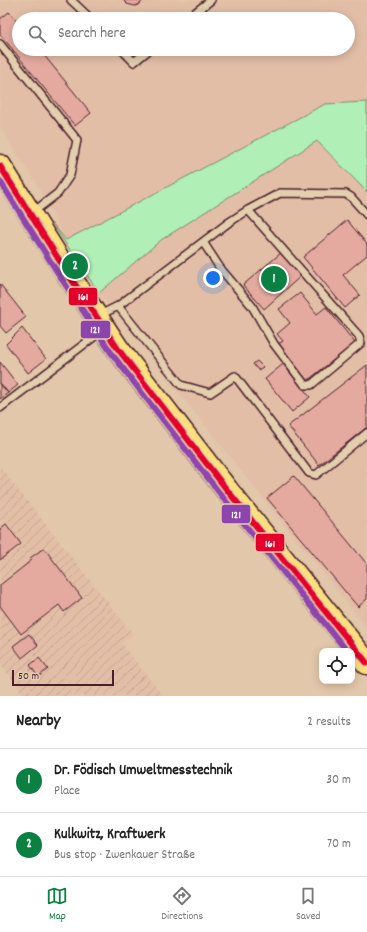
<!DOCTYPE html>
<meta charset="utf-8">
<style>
:root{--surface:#fff;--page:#f2f2f2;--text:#222;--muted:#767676;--line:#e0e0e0;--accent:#0b8043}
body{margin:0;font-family:Dekko,sans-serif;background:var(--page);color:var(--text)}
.controls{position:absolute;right:12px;bottom:12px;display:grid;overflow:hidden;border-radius:8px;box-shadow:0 2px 10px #0003}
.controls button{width:36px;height:36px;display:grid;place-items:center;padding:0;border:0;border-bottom:1px solid var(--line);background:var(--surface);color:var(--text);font:20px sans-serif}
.scale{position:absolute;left:12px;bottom:10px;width:102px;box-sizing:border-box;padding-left:4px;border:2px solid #4a1f2b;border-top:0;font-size:11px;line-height:14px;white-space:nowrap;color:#4a1f2b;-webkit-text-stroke:3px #e3cead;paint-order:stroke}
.you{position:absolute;left:213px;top:278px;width:14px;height:14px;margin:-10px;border:3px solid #fff;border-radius:50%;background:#1a73e8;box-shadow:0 0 0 6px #1a73e833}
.badge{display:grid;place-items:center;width:26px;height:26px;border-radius:50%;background:var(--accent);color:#fff;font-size:13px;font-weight:700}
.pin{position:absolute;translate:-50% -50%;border:2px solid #fff;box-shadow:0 1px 4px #0006}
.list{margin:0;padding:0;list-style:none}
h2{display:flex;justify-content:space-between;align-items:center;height:52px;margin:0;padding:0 16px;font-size:17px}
h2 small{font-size:13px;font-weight:400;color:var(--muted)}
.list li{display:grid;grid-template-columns:26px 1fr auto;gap:12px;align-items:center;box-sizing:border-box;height:64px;padding:0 16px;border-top:1px solid var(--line)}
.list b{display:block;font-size:15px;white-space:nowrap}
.list p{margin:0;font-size:13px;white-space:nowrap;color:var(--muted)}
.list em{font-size:13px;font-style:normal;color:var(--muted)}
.icon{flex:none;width:22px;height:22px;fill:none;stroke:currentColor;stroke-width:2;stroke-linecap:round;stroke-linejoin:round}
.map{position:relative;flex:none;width:367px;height:696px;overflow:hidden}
.search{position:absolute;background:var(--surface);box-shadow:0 2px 10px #0003;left:12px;right:12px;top:12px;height:44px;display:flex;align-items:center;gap:10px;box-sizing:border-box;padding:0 14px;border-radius:22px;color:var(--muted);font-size:15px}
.sheet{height:180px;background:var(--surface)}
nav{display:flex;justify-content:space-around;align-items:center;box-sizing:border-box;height:56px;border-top:1px solid var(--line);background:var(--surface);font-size:11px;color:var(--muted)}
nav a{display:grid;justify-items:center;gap:2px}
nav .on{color:var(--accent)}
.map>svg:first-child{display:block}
.built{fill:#e3bea7;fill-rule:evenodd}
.industrial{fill:url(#industrial-furrows)}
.green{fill:#b0efb6;stroke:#7d8770}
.building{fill:#e4aaa0;stroke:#4a1f2b}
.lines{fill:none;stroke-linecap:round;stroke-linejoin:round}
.lane-casing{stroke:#4a1f2b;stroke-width:10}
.primary-casing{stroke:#4a1f2b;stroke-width:25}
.lane{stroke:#e3cead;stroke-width:7}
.primary{stroke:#fbe080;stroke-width:22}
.bus-1-casing{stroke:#e3cead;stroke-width:9}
.bus-2-casing{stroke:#e3cead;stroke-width:9}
.bus-1{stroke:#e4002b;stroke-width:6}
.bus-2{stroke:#8e44ad;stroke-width:6}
.line-badge{stroke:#e3cead;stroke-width:1.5}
.badge-label{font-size:11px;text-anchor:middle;font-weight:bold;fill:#fff}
</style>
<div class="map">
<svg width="367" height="696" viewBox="0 0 367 696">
<defs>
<pattern id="industrial-furrows" width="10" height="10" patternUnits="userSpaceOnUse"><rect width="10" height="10" fill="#e3bea7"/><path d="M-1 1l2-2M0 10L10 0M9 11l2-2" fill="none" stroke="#c4a390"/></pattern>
</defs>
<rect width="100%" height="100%" fill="#e3c7aa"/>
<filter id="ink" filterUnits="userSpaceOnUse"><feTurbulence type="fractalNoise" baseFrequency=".025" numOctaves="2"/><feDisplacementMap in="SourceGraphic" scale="8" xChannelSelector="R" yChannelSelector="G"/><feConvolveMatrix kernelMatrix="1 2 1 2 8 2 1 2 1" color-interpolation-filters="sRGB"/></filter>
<g filter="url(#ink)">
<!-- built -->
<path class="built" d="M0,0H367V102L325,104L66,240L38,186L0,127ZM19,19H348V49H19Z
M317,141L367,192V628L99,293L161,240Z"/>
<!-- industrial -->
<path class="industrial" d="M0,467L133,634L121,643L163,696H25L0,664Z"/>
<!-- green -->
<path class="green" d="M367,102V192L317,141L161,240L99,293L52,223L66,240L325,104Z"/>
<!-- building -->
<path class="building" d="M123,0H143L140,4L135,6L127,4Z
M9,12L19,24V49H39L91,113L75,126L0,34V19Z
M347,220L367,244V255L343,275L360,295L345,308L303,257Z
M282,252L302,275L264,309L243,285Z
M0,284L26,317L6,333L0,326Z
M300,293L317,314L326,307L355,343L307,381L278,344L283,341L277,334L290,323L279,309Z
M22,328L46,359L28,373L6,344Z
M257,361L263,367L258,370L253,364Z
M0,362L18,385L8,393L0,383Z
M283,364L310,397L292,412L265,379Z
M367,365V427L319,465L288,426Z
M0,383L8,393L0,399Z
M294,476L367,564V599L358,607L267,498Z
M6,524L21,544L0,560V529Z
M44,548L82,598L64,612L59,605L21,634L0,606V585L32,560L30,558Z
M29,634L38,645L22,658L13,646Z
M39,658L48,669L38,677L30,665Z"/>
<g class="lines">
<!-- lane casing -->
<g class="lane-casing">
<path id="lane" d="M71,0L91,19
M187,19L211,0
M0,44L77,140L70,175L58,193L32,213
M121,49L134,62L150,49
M248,210L280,193L346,194L351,197L367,215
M118,306L181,385L210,393L235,376L309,473L316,475L367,433
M98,316L118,306L228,223L248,210L359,336L361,343L311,385H305L274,344L252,306L220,268L203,242
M0,408L103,330"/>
</g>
<!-- primary casing -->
<g class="primary-casing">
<path id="primary" d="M0,166L66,271L118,349L227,490L367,663"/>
</g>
<!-- lane -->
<use href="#lane" class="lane"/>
<!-- primary -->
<use href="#primary" class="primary"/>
<!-- bus-1 casing -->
<g class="bus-1-casing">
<path id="bus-1" d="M0,166L66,271L118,349L227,490L367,663"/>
</g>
<!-- bus-2 casing -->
<g class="bus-2-casing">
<path id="bus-2" d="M0,181L59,275L112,354L221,495L347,651"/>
</g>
<!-- bus-1 -->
<use href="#bus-1" class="bus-1"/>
<!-- bus-2 -->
<use href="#bus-2" class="bus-2"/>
</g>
</g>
<g class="line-badge">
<rect x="68" y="287" width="30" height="19" rx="4" fill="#e4002b"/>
<rect x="80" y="320" width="31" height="19" rx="4" fill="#8e44ad"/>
<rect x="221" y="504" width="30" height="20" rx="4" fill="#8e44ad"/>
<rect x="255" y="533" width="30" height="19" rx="4" fill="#e4002b"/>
</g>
<g class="badge-label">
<text x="83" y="300">161</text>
<text x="95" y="333">121</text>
<text x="236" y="518">121</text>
<text x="270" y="547">161</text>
</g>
</svg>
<div class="controls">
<button><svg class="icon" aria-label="locate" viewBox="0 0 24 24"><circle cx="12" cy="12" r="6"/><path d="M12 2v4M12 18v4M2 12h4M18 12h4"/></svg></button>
</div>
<div class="scale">50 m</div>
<div class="you"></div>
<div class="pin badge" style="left:274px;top:279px">1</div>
<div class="pin badge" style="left:75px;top:266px">2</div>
<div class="search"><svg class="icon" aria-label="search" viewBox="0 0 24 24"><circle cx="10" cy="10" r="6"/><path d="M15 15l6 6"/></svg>Search here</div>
</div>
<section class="sheet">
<h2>Nearby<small>2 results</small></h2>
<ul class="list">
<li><span class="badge">1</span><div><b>Dr. Födisch Umweltmesstechnik</b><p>Place</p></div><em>30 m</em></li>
<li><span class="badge">2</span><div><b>Kulkwitz, Kraftwerk</b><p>Bus stop · Zwenkauer Straße</p></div><em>70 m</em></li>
</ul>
</section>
<nav>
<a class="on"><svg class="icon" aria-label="map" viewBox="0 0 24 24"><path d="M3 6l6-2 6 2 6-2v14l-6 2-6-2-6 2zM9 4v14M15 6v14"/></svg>Map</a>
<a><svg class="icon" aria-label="directions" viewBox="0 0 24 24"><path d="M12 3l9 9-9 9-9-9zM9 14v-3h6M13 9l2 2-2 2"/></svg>Directions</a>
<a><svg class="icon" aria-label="saved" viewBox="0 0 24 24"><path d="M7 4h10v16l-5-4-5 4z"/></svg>Saved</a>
</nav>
